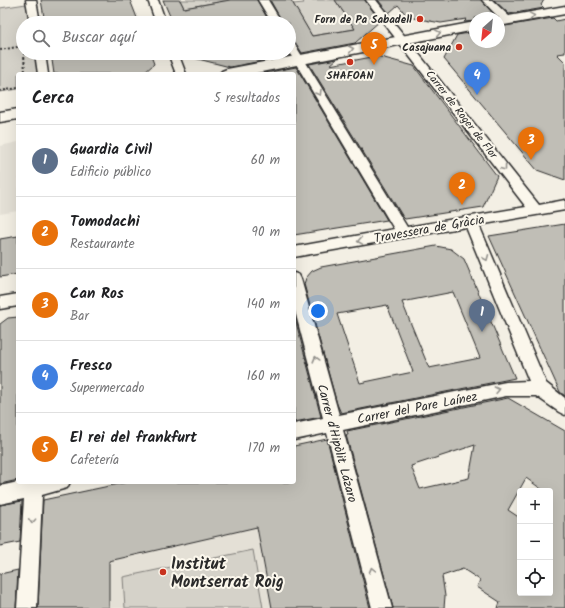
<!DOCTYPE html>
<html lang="es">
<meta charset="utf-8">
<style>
:root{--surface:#fff;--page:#f2f2f2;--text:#202124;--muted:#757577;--line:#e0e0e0;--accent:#111827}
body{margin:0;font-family:Kalam,sans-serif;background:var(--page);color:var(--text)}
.controls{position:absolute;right:12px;bottom:12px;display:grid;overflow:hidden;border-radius:4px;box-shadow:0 4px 16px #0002}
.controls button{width:36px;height:36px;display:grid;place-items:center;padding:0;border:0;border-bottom:1px solid var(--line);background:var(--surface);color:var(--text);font:20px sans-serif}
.compass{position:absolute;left:469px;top:12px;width:36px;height:36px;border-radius:50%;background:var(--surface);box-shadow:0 4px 16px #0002;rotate:207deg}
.you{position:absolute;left:318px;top:311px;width:14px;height:14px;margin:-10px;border:3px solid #fff;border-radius:50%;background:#1a73e8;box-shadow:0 0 0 6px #1a73e833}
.badge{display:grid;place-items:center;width:26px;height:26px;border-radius:50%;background:var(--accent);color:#fff;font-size:13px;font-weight:700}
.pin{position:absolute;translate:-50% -33px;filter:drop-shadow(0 1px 2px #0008)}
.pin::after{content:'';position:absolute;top:21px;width:14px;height:12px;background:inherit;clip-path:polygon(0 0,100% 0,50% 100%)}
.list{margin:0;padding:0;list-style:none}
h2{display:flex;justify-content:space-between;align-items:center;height:52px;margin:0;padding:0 16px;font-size:17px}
h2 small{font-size:13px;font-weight:400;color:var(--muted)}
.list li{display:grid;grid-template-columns:26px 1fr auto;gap:12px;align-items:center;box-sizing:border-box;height:72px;padding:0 16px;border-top:1px solid var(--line)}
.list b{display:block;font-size:15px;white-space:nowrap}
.list p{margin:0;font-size:13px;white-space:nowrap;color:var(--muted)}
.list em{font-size:13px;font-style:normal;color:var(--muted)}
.icon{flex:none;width:22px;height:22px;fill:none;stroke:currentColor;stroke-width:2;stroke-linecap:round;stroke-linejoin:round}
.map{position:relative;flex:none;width:565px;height:608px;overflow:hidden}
.search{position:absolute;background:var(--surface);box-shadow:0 4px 16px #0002;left:16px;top:16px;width:280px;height:44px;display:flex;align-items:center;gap:10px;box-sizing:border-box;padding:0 14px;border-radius:22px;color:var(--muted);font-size:15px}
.panel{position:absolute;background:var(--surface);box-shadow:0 4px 16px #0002;left:16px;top:72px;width:280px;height:412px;border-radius:4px}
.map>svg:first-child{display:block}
.built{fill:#e4e0d6}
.green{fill:#d5d2c9;stroke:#807e7a}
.building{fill:#c0beb6;stroke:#2b2b2b;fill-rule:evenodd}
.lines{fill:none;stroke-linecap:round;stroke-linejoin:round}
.minor-casing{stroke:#2b2b2b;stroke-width:3}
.secondary-casing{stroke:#2b2b2b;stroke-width:3}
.path{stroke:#2b2b2b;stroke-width:2;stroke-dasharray:2 2;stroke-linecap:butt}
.minor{fill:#fbf7ec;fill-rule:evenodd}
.secondary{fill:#fbf7ec;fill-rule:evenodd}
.oneway{stroke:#93918c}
.poi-dot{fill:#c8321e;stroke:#fbf7ec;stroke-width:1.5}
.labels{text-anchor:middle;stroke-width:4;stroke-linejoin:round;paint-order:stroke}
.far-poi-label{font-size:11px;font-weight:bold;fill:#2b2b2b;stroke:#fbf7ec;text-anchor:end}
.far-street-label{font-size:11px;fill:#2b2b2b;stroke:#fbf7ec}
.street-label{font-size:13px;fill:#2b2b2b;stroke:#fbf7ec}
.near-poi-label{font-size:16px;font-weight:bold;fill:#2b2b2b;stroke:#fbf7ec;text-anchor:start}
</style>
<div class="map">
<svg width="565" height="608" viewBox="0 0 565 608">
<rect width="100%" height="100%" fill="#f3efe4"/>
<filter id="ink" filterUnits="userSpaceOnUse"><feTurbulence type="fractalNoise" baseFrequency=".025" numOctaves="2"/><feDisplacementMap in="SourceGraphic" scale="8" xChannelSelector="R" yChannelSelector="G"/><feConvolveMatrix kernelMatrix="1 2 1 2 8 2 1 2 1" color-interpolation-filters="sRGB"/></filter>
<g filter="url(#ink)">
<!-- built -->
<path class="built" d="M18,142V211L0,214V146Z
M257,527L272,608H40L109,561Z"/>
<!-- green -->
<path class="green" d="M180,0H230L184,8Z
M302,0H335L355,29L312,36L293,4L304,3Z
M26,4L30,23H23V53H34L38,74H18V89L0,92V8Z
M253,550L263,608H125L123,577Z"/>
<!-- building -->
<path class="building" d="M41,0H130L139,23H45Z
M163,0H180L184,8L230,0H257L270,23H173Z
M270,0H291L312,36L355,29L335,0H365L380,21L355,43L302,53L295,42L289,39V23H283Z
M378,0H481L497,18H475V21L464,22L467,19L441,23L408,17L398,5L389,13Z
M494,0H544L541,5L544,8L509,14Z
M553,18L556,21L565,19V53L557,54L565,62V180L537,170L444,59L457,35L475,32V42H499V27Z
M51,53H150L154,64L143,74H54Z
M194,53H288L289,56L230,67L194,58Z
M377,56L414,66L497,176L483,207L405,219L403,217L309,64L337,59L330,65Z
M296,67L387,220L294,235V74H259Z
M565,224V396L560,392L489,236Z
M18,236V274L0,277V239Z
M436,246L451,249L464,259L515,378L341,413L337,404L304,284L306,278L312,271L321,267ZM453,292L480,358L429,368L402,302ZM387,305L413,372L360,383L337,314Z
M294,315L321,417L294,422Z
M18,317V480L0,484V324L8,318Z
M508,398L565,431V608H498L500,602L477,587L480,580L463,569L442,576L445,596L444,608H393L346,435H348L347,431ZM475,445L469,478L420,489L411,466ZM526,478L544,491H550V593H520V518L508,510Z
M327,439L370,608H272L257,527L109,561V608H38L43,500L128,482H294V446Z
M22,501L20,542L0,546V505Z
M18,570L16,608H0V574Z"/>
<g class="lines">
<!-- minor casing -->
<g class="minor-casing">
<path id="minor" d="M26,0H36L40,23H30Z
M148,0H158L166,23H156Z
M258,0H268L282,23H272Z
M366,0H376L539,205L565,200V210L479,225L546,383L565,398V415L559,412L536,396H506L343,430L392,608H372L327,433L294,440V424L323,418L294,307V273L299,275L301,279L339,415L506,382L529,381L466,227L294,257V247L394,229L289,52V40L294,43L407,227L526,207Z
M482,0H492L511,18L512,20L511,22H503Z
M35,53H45L48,74H38Z
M168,53H178L186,74H176Z
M18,294V306L0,309V297Z
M18,482H70L67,488L42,495L37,608H17L24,499L0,504V486Z"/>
</g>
<!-- secondary casing -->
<g class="secondary-casing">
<path id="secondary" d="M565,6V14L499,26L498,18Z
M475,22V30L251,74H219L222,71L227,69Z
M18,109V119L0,122V112Z"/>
</g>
<!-- path -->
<path class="path" d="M0,50L23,46
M24,53L25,74
M0,91L18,88"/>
<!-- minor -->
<use href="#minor" class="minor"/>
<!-- secondary -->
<use href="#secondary" class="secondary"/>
</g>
<!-- one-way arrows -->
<defs><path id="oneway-chevron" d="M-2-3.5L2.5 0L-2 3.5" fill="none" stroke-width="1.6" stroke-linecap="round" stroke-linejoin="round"/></defs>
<g class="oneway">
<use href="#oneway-chevron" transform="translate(532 16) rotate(-10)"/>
<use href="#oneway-chevron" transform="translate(438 33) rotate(-10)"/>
<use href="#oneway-chevron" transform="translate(351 49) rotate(-11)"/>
<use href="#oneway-chevron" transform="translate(319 93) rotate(59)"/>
<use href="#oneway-chevron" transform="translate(504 168) rotate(53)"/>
<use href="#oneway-chevron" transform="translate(360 241) rotate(170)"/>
<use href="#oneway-chevron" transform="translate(486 258) rotate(68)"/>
<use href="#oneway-chevron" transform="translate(316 359) rotate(-105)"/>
<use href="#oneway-chevron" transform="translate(497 390) rotate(-11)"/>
<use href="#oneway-chevron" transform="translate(32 521) rotate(93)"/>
<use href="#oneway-chevron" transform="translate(372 570) rotate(-105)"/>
</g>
</g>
<!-- markers -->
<g class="poi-dot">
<circle cx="420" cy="19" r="4"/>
<circle cx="459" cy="47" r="4"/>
<circle cx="350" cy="62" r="4"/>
<circle cx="163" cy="572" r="4"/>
</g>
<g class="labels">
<!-- far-poi labels -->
<g class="far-poi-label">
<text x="412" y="23">Forn de Pa Sabadell</text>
<text x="451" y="51">Casajuana</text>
<text x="350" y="79" text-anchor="middle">SHAFOAN</text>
</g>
<!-- far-street labels -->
<g class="far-street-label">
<text transform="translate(462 114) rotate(52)" y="4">Carrer de Roger de Flor</text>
</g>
<!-- street labels -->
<g class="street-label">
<text transform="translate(429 228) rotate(-10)" y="5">Travessera de Gràcia</text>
<text transform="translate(417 407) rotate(-11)" y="5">Carrer del Pare Laínez</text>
<text transform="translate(338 443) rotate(75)" y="5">Carrer d'Hipòlit Lázaro</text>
</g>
<!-- near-poi labels -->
<g class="near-poi-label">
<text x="171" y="569">Institut<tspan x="171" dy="18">Montserrat Roig</tspan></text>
</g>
</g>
</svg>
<div class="controls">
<button>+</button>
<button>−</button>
<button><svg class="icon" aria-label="locate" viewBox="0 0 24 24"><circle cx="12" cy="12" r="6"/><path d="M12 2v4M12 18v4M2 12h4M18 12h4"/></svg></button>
</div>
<svg class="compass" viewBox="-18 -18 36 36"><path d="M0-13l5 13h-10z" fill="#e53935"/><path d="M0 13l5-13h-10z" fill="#757577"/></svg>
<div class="you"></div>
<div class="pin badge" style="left:482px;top:332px;background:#5c6f8a">1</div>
<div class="pin badge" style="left:462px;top:205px;background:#e8710a">2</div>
<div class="pin badge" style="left:531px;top:160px;background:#e8710a">3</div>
<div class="pin badge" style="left:477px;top:95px;background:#3f7fe0">4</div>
<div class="pin badge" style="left:374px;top:65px;background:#e8710a">5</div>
<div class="search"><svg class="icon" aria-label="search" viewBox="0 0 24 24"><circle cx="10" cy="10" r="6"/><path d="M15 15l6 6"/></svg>Buscar aquí</div>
<section class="panel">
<h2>Cerca<small>5 resultados</small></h2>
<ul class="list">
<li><span class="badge" style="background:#5c6f8a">1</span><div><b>Guardia Civil</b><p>Edificio público</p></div><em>60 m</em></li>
<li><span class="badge" style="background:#e8710a">2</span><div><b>Tomodachi</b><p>Restaurante</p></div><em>90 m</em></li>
<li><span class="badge" style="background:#e8710a">3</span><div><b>Can Ros</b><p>Bar</p></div><em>140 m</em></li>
<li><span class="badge" style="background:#3f7fe0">4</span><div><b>Fresco</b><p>Supermercado</p></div><em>160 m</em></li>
<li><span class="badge" style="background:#e8710a">5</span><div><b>El rei del frankfurt</b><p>Cafetería</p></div><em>170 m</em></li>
</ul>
</section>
</div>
